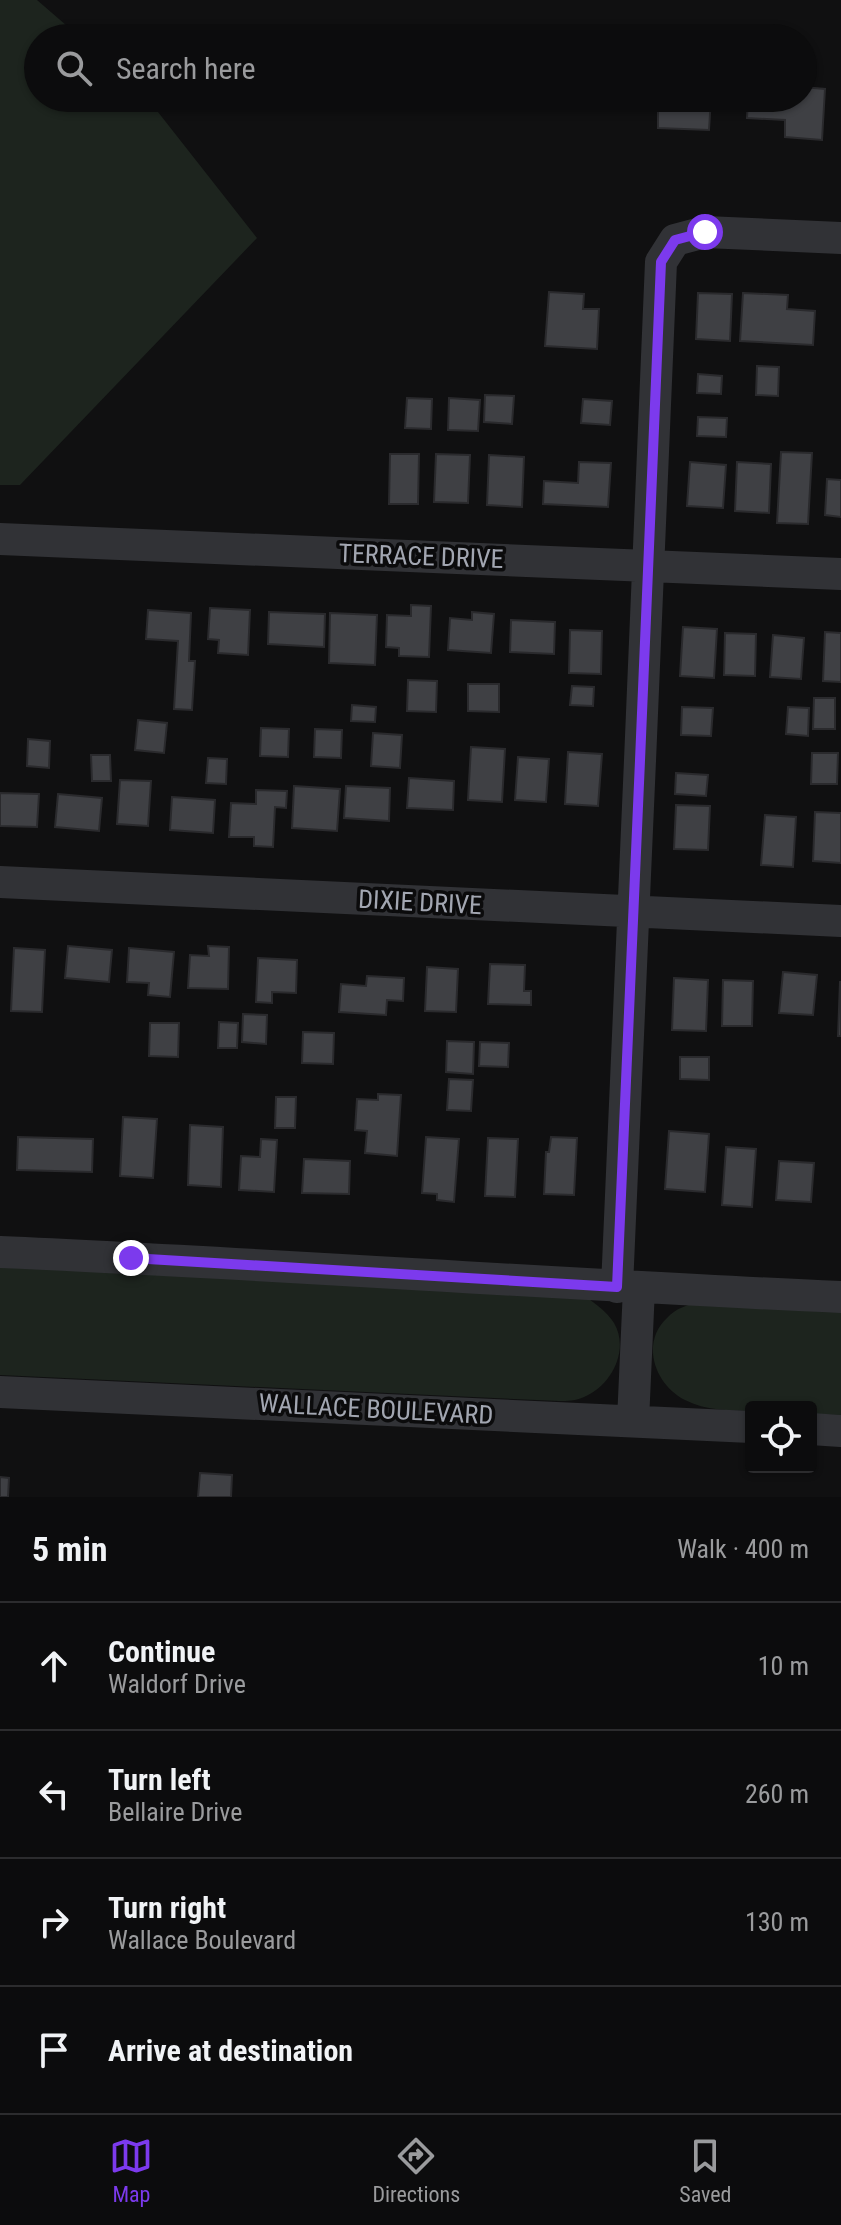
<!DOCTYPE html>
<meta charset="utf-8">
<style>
:root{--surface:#0c0c0d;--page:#151516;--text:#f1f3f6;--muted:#9a9b9d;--line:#2c2c2e;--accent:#7c3aed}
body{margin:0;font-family:"Roboto Condensed",sans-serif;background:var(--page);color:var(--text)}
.controls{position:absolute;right:24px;bottom:24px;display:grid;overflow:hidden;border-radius:8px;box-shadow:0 2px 6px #0004}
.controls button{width:72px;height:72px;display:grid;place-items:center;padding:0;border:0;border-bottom:2px solid var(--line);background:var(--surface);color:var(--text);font:40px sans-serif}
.stop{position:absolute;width:24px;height:24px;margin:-18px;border:6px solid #7c3aed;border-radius:50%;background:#fff}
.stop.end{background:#7c3aed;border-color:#fff;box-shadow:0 2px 8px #0008}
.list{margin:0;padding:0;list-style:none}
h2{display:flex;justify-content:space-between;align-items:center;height:104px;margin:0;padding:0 32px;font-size:34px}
h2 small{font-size:26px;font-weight:400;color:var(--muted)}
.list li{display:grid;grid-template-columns:52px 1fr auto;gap:24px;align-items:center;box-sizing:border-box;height:128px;padding:0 32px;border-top:2px solid var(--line)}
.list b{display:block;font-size:30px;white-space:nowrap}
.list p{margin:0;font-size:26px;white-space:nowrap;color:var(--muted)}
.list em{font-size:26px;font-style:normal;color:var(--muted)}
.icon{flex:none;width:44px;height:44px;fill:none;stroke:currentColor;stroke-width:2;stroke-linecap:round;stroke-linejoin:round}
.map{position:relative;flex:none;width:841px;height:1497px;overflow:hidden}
.search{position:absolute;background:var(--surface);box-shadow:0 2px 6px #0004;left:24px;right:24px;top:24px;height:88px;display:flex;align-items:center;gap:20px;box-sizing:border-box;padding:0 28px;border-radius:44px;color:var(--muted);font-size:30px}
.sheet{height:616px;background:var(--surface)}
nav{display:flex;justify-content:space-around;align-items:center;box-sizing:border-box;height:112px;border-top:2px solid var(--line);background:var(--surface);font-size:22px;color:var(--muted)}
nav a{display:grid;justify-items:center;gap:4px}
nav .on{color:var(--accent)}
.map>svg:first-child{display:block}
.green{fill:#1d241e}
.building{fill:#3f4044;stroke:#2a2a2d;stroke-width:2}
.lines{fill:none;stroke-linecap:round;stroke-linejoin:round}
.minor{stroke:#313236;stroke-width:32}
.route{stroke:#7c3aed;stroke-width:10}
.labels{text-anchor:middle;stroke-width:7;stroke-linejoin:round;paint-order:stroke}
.street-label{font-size:26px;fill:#a2a6b1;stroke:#0b0b0c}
</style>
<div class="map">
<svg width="841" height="1497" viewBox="0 0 841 1497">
<rect width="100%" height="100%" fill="#101011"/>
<!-- green -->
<path class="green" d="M0,0H37L81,38H38V98H147L257,238L20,485H0Z
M0,1264L586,1297C596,1304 607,1312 614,1323C630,1350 611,1386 584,1397C576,1401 567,1401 559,1401L0,1375Z
M700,1302L841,1305V1415L811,1414V1407H751V1411C728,1410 706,1411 685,1400C655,1385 640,1343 667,1318C676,1308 687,1305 700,1302Z"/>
<!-- building -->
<path class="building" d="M706,29L743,31L742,38H705Z
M803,87L825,89L822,140L785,137V120L747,118L748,98H803Z
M658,98H711L709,130L658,128Z
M549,292L584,294L583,309H599L597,349L545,346Z
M698,293L732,294L730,341L696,339Z
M743,293L788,295L787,309L815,311L813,345L740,341Z
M757,366L779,367L778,396L756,395Z
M698,374L722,376L721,394L697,393Z
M485,395L514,396L512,424L484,422Z
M407,398L432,399L431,429L405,428Z
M449,398L480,400L478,431L448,430Z
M583,399L612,401L610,425L581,423Z
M698,417L727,418L726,437L697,436Z
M781,452L812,453L808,524L777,523Z
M390,454H419L418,504H389Z
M436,454L470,455L468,503L434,502Z
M489,455L524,457L522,507L487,505Z
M579,462L611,463L608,507L543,504L544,481L578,483Z
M690,462L726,465L723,508L687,506Z
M737,462L771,464L769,513L735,511Z
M827,479L841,480V517L825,515Z
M411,605L431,606L429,657L399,656V648L386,647L387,615L411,616Z
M210,608L250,610L248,655L218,653L219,640L208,639Z
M148,610L191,613L189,661H195L192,710L174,709L178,641L146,639Z
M269,612L325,614L324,647L268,644Z
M472,612L494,614L491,653L448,650L450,618L472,620Z
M330,613L377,615L375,665L329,663Z
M511,620L555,622L554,654L510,652Z
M683,627L717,629L714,678L680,676Z
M570,630L602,631L601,674L569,673Z
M825,632L841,633V682L823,681Z
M725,633L756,634L755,676L724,675Z
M773,635L804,638L801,679L770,677Z
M408,680L437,681L436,712L407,711Z
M468,684H499V712L468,711Z
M572,686L594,687L593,706L570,705Z
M814,698H835V729H813Z
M352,705L376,707L375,722L351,721Z
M682,707L713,708L711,736L681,735Z
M788,707L809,708L808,736L786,734Z
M138,720L167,723L164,753L135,750Z
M261,728L289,729L288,757L260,756Z
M315,729L342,730L341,758L314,757Z
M373,733L402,735L400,768L371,766Z
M28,739L50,741L49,768L27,766Z
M471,747L505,749L502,802L468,800Z
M568,752L602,754L598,806L565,804Z
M812,753H838L837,784H811Z
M91,755H110L111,781H92Z
M518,757L549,759L546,802L515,800Z
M208,758L227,759L226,784L206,783Z
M676,773L708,775L706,796L675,794Z
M409,778L454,781L453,810L407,808Z
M120,780L151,781L148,826L117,824Z
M294,786L340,789L337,831L292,828Z
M346,786L390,788L389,821L344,818Z
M256,790L287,791L286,808L275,807L273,847L254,846V837H229L231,803L256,804Z
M0,793L39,794L37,827L0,826Z
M58,794L102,798L99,831L55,827Z
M172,797L215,800L213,833L170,830Z
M676,805L710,806L708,850L674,849Z
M815,812L841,813V863L813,861Z
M765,815L796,817L793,867L761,865Z
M68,946L112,950L109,982L65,978Z
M208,946L229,947L228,989L188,988L190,955L209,956Z
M14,948L45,950L42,1012L11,1011Z
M129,948L174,952L170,997L148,995L149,983L127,982Z
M258,958L297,960L296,993L272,992V1003L256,1002Z
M490,964L525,965L524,991H531V1005L488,1004Z
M427,967L458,969L456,1012L425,1011Z
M783,972L817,975L813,1015L779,1013Z
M367,976L404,978L403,1001L387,1000L386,1015L339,1012L341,984L366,986Z
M674,978L708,980L706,1031L672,1030Z
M723,980L753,981L752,1026H722Z
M840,982H841V1036H838Z
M243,1014L267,1015L266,1044L242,1042Z
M219,1022L238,1023L237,1048H218Z
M150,1023H179L178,1057L149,1056Z
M303,1032L334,1033L333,1064L302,1063Z
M447,1041L474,1042L473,1074L446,1072Z
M480,1042L509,1043L508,1067L479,1066Z
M680,1057H709V1080L680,1079Z
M449,1079L473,1080L471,1111L447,1110Z
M378,1094L401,1095L397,1156L365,1153L367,1131L355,1130L357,1099L378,1100Z
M276,1097H296L295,1128H275Z
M123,1117L157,1119L153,1178L120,1176Z
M190,1125L223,1127L221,1187L188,1185Z
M669,1131L709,1134L705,1192L665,1189Z
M18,1137L93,1139L92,1172L17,1170Z
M426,1137L459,1139L454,1202L437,1200V1194L422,1193Z
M551,1137L577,1138L574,1195L544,1194L546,1152H549Z
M488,1138L518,1139L515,1197L485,1196Z
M261,1139L277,1140L274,1192L239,1190L241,1156L260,1157Z
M726,1147L756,1149L752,1207L722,1205Z
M304,1159L350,1161L349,1194L302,1193Z
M779,1161L814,1163L811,1202L776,1200Z
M200,1473L232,1475L231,1497H198Z
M0,1477L9,1478L8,1497H0Z"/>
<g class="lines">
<!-- minor -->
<path class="minor" d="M0,539L841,574
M0,882L841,921
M0,1252C280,1264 561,1285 841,1297
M617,1287C631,945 648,604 661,262L675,240L705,232L841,238
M0,1392L751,1427
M633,1421L639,1288
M811,1429L841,1431"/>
</g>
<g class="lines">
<!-- route -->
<path class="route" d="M131,1258L617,1287C631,945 648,604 661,262L675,240L705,232"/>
</g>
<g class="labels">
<!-- street labels -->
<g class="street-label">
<text transform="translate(421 556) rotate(2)" y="9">TERRACE DRIVE</text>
<text transform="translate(420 902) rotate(3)" y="9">DIXIE DRIVE</text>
<text transform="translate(376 1409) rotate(3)" y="9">WALLACE BOULEVARD</text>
</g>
</g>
</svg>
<div class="controls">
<button><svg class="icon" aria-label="locate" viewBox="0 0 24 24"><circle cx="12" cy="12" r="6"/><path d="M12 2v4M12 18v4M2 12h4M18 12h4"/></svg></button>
</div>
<div class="stop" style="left:705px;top:232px"></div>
<div class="stop end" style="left:131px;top:1258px"></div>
<div class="search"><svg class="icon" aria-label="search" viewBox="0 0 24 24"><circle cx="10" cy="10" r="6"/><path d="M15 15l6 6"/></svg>Search here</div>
</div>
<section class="sheet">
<h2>5 min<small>Walk · 400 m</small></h2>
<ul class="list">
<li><svg class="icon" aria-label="ahead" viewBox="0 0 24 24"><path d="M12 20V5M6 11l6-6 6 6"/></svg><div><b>Continue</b><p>Waldorf Drive</p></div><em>10 m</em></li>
<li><svg class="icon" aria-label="left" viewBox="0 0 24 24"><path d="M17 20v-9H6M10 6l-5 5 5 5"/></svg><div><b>Turn left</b><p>Bellaire Drive</p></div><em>260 m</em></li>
<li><svg class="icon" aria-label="right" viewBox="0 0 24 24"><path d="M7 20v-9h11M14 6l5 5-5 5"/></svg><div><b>Turn right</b><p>Wallace Boulevard</p></div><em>130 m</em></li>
<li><svg class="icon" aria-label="arrive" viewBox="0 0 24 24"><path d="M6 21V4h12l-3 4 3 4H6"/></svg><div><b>Arrive at destination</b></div></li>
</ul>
</section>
<nav>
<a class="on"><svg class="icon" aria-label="map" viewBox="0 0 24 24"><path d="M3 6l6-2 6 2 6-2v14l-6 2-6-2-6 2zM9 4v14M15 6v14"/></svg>Map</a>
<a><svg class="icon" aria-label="directions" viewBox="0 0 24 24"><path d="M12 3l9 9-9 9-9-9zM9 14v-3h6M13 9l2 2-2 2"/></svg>Directions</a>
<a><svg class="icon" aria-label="saved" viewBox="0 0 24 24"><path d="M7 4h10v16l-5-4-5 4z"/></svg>Saved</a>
</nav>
